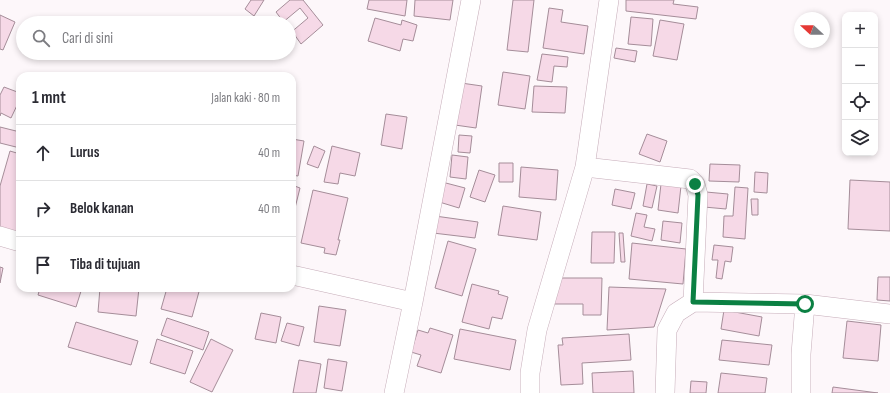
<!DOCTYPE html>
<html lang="id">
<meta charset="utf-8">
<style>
:root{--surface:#fff;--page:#f7f7f7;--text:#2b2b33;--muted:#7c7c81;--line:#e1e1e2}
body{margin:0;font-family:"Sofia Sans Condensed",sans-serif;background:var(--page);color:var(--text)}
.controls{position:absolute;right:12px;top:12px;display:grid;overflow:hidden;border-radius:8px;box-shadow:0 2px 6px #0003}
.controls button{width:36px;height:36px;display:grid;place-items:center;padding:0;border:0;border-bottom:1px solid var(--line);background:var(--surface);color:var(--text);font:20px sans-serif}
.compass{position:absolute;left:794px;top:12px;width:36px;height:36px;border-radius:50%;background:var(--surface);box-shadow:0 2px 6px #0003;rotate:291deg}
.stop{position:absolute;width:12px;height:12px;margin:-9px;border:3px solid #0b8043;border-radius:50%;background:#fff}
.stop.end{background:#0b8043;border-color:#fff;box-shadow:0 1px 4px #0008}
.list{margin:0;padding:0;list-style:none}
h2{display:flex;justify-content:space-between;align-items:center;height:52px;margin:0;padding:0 16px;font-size:17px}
h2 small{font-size:13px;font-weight:400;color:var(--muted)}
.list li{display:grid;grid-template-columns:26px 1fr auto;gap:12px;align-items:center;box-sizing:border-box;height:56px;padding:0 16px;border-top:1px solid var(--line)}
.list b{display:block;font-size:15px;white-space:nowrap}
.list em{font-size:13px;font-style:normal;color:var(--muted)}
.icon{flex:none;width:22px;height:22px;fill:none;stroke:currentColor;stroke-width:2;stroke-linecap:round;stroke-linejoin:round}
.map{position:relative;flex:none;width:890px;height:393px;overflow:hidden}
.search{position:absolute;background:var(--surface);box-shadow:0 2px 6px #0003;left:16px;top:16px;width:280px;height:44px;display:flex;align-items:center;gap:10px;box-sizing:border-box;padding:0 14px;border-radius:22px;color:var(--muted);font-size:15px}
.panel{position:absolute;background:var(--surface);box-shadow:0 2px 6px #0003;left:16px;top:72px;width:280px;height:220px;border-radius:12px}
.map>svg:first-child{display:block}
.building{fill:#f6d9e7;stroke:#a58d99}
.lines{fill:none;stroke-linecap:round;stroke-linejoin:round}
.minor-casing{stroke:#c6adb9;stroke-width:20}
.minor{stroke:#fff;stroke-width:19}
.route{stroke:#0b8043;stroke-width:5}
</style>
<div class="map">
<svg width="890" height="393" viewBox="0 0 890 393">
<rect width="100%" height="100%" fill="#fdf7fa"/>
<!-- building -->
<path class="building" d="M251,0H264L254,16L245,9Z
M290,0H303L323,25L301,44L294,34L289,39V34L308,18L300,8L282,23H279L282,20L276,12Z
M369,0H407L405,16L367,9Z
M415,0H453L450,20L414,16Z
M513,0H534L528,52L507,50Z
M626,0H674L673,4L698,7L696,19L626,11Z
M549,8L563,10L561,22L588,26L584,54L543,48Z
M0,15L15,22L3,50L0,49Z
M631,17L653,19L651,46L628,44Z
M375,18L401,25L402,20L417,25L413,41L403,39L400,51L368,41Z
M660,20L684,24L677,60L653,56Z
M616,48L637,51L635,62L614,58Z
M542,54L568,57L567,67L554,66L552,82L537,80Z
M503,72L530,76L525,109L498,105Z
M461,83L482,86L476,128L455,125Z
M534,86L567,87L565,113L532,112Z
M4,87L20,93V99L11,118L1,113L0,116V95Z
M386,114L407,117L402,149L381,145Z
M0,127L20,132V148L0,143Z
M647,134L667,141L660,162L639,154Z
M459,135L472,136L470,153L458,152Z
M292,139L304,141L298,176L292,175Z
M314,146L325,151L318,168L307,164Z
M332,146L360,153L355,176L340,173L338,184L324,182Z
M10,151L20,154V236L0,230V186Z
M452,155L468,157L466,179L450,177Z
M499,163H513V182H499Z
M710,164L740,165L739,182L709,181Z
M521,167L558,170L556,200L519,197Z
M479,170L495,175L485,202L470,197Z
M755,172L768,173L767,193L754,192Z
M850,180L890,182V231L848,229Z
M442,182L465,188L459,208L436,201Z
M647,184L657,186L652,208L643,206Z
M661,184L681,186L678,213L658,210Z
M292,185L300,188L292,220Z
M735,187L748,188L745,239L723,237L724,216H733Z
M615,189L635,193L631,209L612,205Z
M313,190L348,198L338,240H340L336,255L324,253L325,248L301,243Z
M706,192L728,194L726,209L704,207Z
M751,199H758V215H752Z
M503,206L541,212L537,240L498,235Z
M636,213L647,215L644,227L655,229L652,241L631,236Z
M435,216L478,222L475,238L433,233Z
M663,221L682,223L680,243L661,240Z
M592,232H615L614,263H591Z
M619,233H623L625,262H621Z
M448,241L476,249L462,296L435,288Z
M632,243L686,249L683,284L629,279Z
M714,245L733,247L731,262L725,261L722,279L716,278L718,260H712Z
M0,267L3,268L0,283Z
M878,277H890V301L877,300Z
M554,278H602L601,315H583V304H553Z
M472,284L499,291L498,294L508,297L502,319L492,317L489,329L462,322Z
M609,287L666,289L654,327L607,330Z
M40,288H82L76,307L38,295Z
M100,288H139L136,316L98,312Z
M167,288H200L192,317L161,309Z
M319,306L346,310L340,346L314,342Z
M724,310L762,317L759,336L721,329Z
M261,313L281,317L276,343L255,339Z
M167,318L209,332L203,350L161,335Z
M847,321L881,325L878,361L843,358Z
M76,322L138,341L131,365L68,347Z
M287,323L304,327L299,346L281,341Z
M430,328L453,335L441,373L417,366L421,355L411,352L418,330L428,333Z
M460,329L516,340L510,370L454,359Z
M629,334L631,360L582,363L583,384L561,385L558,345H563L562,338Z
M157,339L193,351L185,374L150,363Z
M211,339L233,350L212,392L190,382Z
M722,340L772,345L769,365L719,360Z
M328,359L347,362L342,391L324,388Z
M299,360L321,364L316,393H293Z
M633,371L634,393H593L592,373Z
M721,373L767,378L765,393H718Z
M691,381L707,382L706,393H690Z
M833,387L878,393H832Z"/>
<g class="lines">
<!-- minor casing -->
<g class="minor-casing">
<path id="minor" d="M585,167L609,0
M0,236L20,242
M292,275L413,302L471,0
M394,393L413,302
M530,393V373L537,330L585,167L690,179L695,184L698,195L693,302
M665,393L667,330L676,313L693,302L805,304L890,314
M801,393V354L805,304"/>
</g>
<!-- minor -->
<use href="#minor" class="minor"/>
</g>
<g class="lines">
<!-- route -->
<path class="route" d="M695,184L698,195L693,302L805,304"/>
</g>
</svg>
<div class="controls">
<button>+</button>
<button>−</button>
<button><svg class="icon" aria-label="locate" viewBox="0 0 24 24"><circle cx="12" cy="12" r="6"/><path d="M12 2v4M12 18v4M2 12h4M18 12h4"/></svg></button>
<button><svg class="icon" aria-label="layers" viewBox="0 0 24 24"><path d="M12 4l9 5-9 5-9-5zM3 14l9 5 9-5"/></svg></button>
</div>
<svg class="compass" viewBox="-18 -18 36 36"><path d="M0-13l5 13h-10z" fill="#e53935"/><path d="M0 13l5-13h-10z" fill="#7c7c81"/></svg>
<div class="stop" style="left:805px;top:304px"></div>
<div class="stop end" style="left:695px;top:184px"></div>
<div class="search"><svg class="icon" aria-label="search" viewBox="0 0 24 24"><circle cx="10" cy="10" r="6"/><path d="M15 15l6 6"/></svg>Cari di sini</div>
<section class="panel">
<h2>1 mnt<small>Jalan kaki · 80 m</small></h2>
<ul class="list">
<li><svg class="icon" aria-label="ahead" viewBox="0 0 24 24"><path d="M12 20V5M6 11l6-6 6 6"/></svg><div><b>Lurus</b></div><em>40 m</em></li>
<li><svg class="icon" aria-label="right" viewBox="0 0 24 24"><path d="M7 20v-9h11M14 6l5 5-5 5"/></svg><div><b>Belok kanan</b></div><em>40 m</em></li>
<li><svg class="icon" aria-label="arrive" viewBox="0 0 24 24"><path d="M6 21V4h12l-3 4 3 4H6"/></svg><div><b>Tiba di tujuan</b></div></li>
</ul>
</section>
</div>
